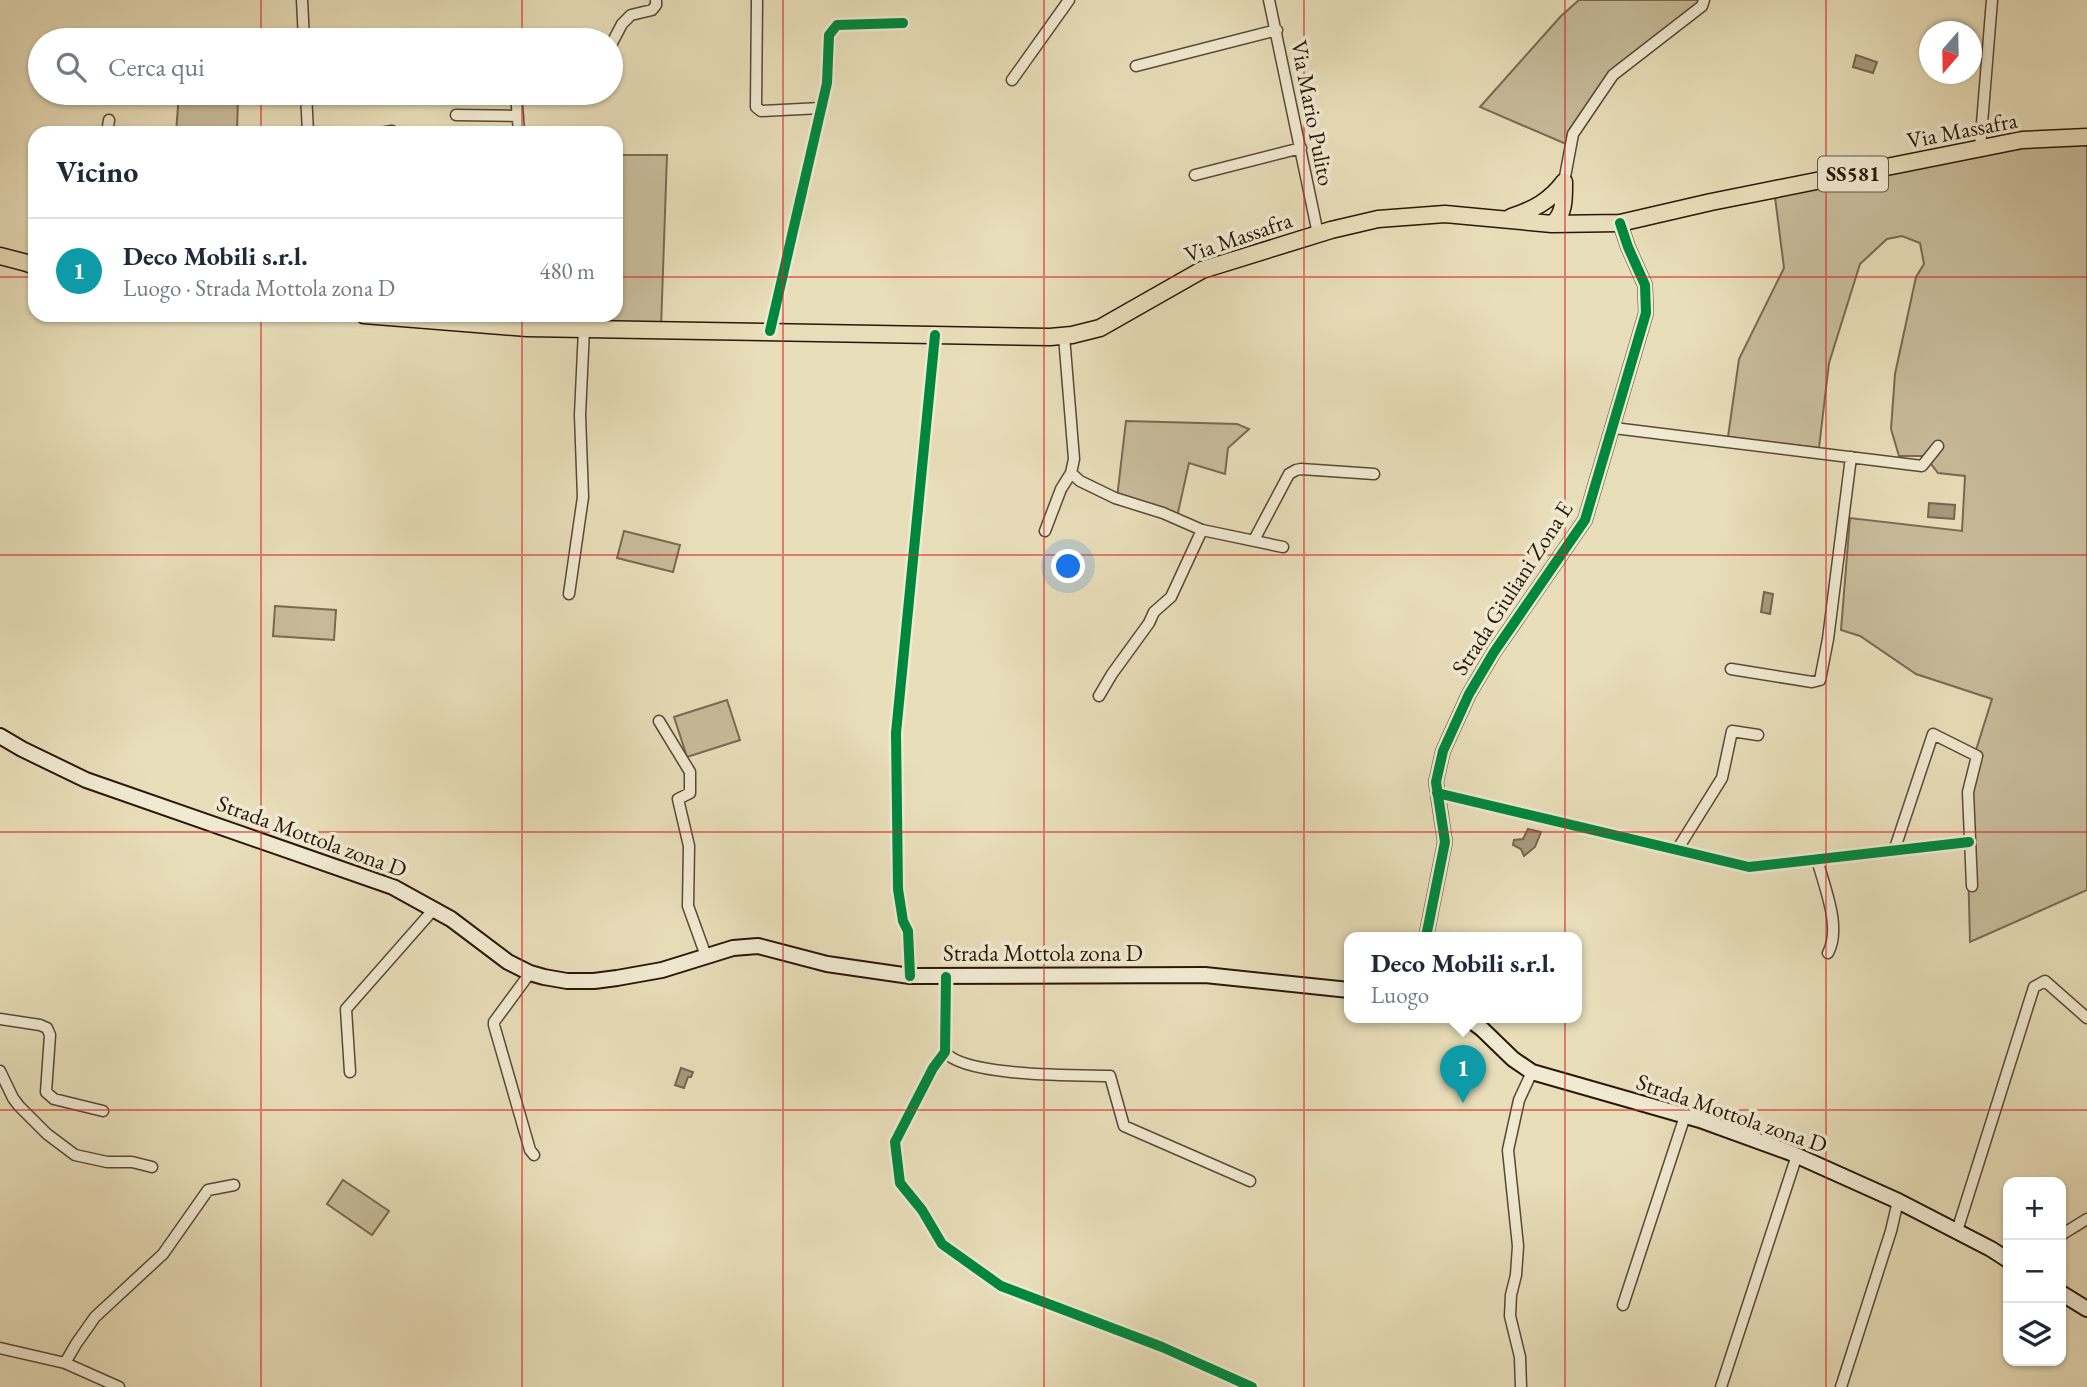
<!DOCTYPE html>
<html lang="it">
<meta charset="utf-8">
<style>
:root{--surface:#fff;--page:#f6f6f7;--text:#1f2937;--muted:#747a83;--line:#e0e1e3;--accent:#1a73e8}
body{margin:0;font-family:"EB Garamond",serif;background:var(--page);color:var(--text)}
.controls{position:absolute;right:21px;bottom:21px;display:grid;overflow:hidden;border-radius:14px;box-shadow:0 2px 5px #0004}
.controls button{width:63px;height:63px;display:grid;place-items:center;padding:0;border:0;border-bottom:2px solid var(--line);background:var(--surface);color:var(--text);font:35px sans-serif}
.compass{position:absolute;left:1919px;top:21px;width:63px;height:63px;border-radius:50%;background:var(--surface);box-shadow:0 2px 5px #0004;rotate:200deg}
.you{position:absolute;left:1069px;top:567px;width:24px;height:24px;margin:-18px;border:5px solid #fff;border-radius:50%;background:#1a73e8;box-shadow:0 0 0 10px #1a73e833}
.badge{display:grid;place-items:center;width:46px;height:46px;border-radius:50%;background:var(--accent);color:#fff;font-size:23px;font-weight:700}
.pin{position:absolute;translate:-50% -58px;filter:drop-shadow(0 2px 4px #0008)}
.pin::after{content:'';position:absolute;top:37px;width:24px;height:21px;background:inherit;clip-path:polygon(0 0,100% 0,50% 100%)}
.popup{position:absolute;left:1344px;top:932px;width:238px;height:91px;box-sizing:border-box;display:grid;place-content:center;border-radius:14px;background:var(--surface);filter:drop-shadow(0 2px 5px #0005);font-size:23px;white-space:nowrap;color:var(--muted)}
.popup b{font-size:26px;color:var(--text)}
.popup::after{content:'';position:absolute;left:50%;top:100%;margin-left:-14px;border:14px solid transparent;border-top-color:var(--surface)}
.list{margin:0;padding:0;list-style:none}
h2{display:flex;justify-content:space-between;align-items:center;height:91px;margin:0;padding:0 28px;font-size:30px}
h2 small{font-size:23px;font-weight:400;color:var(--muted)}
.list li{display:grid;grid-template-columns:46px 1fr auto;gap:21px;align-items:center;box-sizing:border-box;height:105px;padding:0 28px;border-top:2px solid var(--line)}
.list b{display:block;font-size:26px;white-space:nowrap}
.list p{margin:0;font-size:23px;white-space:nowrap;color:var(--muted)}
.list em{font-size:23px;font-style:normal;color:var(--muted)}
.icon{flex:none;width:38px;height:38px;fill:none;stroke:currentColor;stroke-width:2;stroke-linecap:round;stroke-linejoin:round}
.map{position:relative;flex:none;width:2087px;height:1387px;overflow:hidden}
.search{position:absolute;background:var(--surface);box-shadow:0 2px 5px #0004;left:28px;top:28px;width:595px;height:77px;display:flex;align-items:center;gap:18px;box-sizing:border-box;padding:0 24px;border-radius:38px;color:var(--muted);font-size:26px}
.panel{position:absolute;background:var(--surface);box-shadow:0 2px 5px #0004;left:28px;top:126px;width:595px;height:196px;border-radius:21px}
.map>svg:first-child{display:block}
.green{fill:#c8bc9b;stroke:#796a52;stroke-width:2}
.water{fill:#a79a7d;stroke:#75664f;stroke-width:2}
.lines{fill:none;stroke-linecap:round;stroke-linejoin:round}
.minor-casing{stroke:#5a4935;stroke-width:13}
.tertiary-casing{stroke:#5a4935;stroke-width:16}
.secondary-casing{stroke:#2a1709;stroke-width:18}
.primary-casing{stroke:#2a1709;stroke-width:19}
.minor{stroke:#f0ead2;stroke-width:10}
.tertiary{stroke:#f0ead2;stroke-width:12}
.secondary{stroke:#f0ead2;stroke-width:14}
.primary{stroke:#e8deb9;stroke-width:16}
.cycleway-casing{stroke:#f0ead2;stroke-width:15}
.cycleway{stroke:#00873e;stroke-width:10}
.grid{fill:none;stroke:#d62828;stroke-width:2;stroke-opacity:0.55}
.labels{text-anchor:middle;stroke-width:7;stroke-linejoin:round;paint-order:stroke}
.shield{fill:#f0ead2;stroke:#655645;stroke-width:2}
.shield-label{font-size:21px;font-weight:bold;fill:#2a1709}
.street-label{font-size:23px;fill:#2a1709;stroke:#f0ead2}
</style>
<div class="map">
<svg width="2087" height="1387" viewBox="0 0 2087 1387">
<rect width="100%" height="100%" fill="#e8deb9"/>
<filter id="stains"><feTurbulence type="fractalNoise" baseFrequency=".00286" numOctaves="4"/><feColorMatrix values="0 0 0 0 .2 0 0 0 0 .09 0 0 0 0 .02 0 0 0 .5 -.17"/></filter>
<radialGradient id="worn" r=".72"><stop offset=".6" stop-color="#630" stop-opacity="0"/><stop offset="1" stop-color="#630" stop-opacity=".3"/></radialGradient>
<!-- green -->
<path class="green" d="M1579,0H1700L1686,20L1603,86L1566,144L1480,107L1561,16Z
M179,93H213L238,98L237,133H176Z
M2066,142L2087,143V890L1970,942L1966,782L1992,699L1916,674L1860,636L1841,630L1850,518L1962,531L1965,476L1938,473L1925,456H1899L1891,429L1895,374L1916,277L1924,264L1920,243L1902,236L1887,239L1860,264L1829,363L1819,448L1728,437L1739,359L1784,268L1775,197L1984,152Z
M616,155H667L661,328L529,324V315H616Z
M1126,421L1237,424L1249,429L1228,448L1225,474L1189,463L1177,517L1117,498Z
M624,531L680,545L673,572L617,558Z
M275,606L336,610L334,640L273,636Z
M727,700L740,740L687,757L674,717Z
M343,1180L389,1211L372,1235L327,1204Z"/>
<!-- water -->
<path class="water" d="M1856,55L1877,62L1873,73L1853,67Z
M1929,503L1955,505L1954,519L1928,517Z
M1764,592L1773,594L1770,614L1761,612Z
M1528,829L1541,832L1535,847L1524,856L1521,849L1513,845L1514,840L1523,839Z
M681,1068L693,1072L691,1077H688L684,1088L675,1085Z"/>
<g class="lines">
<!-- minor casing -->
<g class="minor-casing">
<path id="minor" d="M302,0L304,40
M1269,0L1318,234
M757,1L756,107L761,111L821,108
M611,45L622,24L631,15L652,10L656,5V0
M1136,66L1277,30
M1012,80L1069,0
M306,93L308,133
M516,93L519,133
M517,101L538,93
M456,115L518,116
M107,133L109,120
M380,133L392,131
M1980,148L1992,0
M1195,175L1301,148
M1564,182L1573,134L1613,75L1702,6L1704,0
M770,331L827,83L829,35L837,25L903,23
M1614,428L1922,466L1938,446
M1071,473L1080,481L1115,498L1163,513L1202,530L1283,547
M1045,531L1061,489L1071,473L1074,459L1064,336
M1254,540L1289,474L1296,470L1301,469L1374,474
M569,594L583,497L580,415L584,329
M1731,669L1812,682L1820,680L1828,639L1851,457
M1099,696L1112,674L1149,623L1154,612L1171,597L1202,530
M659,721L690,772V793L678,799L689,846L688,906L706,956
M1437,793L1749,867L1969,842
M1677,850L1722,778L1732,731L1758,735
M1894,851L1933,734L1977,756L1968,792L1972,886
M1817,859C1824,887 1842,927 1828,953
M530,973L494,1022V1025L530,1150L534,1155
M910,976L908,931L903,921L898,889L896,733L935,335
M946,977L945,1052L933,1068L895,1142L900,1183L922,1210L942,1244L1001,1286L1162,1347L1252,1387
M0,1019L40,1025L47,1028L50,1035L46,1092L54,1099L103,1111
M945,1052C965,1077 1077,1075 1110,1076L1124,1126L1250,1181
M0,1071L13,1098L19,1106L47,1134L75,1155L107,1162H132L152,1167
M350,1072L346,1009L434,909
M1957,1231L2034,987L2045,981L2087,1018
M2061,1235L2087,1219
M1623,1305L1685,1116
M0,1348L65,1363L119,1387
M65,1363L76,1344L95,1317L163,1254L208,1190L234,1185
M1521,1387L1520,1357L1510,1316L1511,1295L1516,1275L1518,1246L1508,1150L1519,1100L1532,1072
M1721,1387L1797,1155
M1841,1387L1891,1231L1898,1201"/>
</g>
<!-- tertiary casing -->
<g class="tertiary-casing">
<path id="tertiary" d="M1426,937L1445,842L1436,782L1443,751L1469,694L1494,652L1585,520L1646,313L1645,285L1628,247L1620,223"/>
</g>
<!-- secondary casing -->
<g class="secondary-casing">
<path id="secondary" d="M0,736L22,749L86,780L393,887L451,919L508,962L530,973L544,977L567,981H594L617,978L662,970L733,948L758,946L827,964L910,976L1205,975L1349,990
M1466,1017L1482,1029L1513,1059L1532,1072L1700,1120L1791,1153L1898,1201L1991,1249L2008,1260
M2061,1293L2087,1309"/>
</g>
<!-- primary casing -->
<g class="primary-casing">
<path id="primary" d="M1511,217C1533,210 1550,201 1564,182
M1552,224C1565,215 1564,197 1564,182
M0,256L27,263L35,266
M364,315L527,328L1050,337L1072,335L1100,328L1202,270L1331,230L1378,219L1445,214L1552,224L1620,223L1711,202L2022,140L2087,137"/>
</g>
<!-- minor -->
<use href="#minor" class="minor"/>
<!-- tertiary -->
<use href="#tertiary" class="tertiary"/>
<!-- secondary -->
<use href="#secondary" class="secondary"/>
<!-- primary -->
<use href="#primary" class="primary"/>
<!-- cycleway casing -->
<g class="cycleway-casing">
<path id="cycleway" d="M770,331L827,83L829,35L837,25L903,23
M1437,793L1749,867L1969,842
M1426,937L1445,842L1436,782L1443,751L1469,694L1494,652L1585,520L1646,313L1645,285L1628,247L1620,223
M910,976L908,931L903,921L898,889L896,733L935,335
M946,977L945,1052L933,1068L895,1142L900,1183L922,1210L942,1244L1001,1286L1162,1347L1252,1387"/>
</g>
<!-- cycleway -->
<use href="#cycleway" class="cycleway"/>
</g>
<!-- grid -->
<path class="grid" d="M261,0V40M522,0V40M783,0V1387M1044,0V1387M1304,0V1387M1565,0V1387M1826,0V1387M261,93V133M522,93V133M0,277H35M616,277H2087M261,315V1387M522,315V1387M0,555H2087M0,832H2087M0,1110H2087"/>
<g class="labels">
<!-- shield labels -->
<rect class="shield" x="1818" y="156.5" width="70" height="35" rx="5"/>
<g class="shield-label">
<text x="1853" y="181">SS581</text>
</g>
<!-- street labels -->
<g class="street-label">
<text transform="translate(1313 113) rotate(79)" y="8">Via Mario Pulito</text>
<text transform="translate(1962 130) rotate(-11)" y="8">Via Massafra</text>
<text transform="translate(1238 237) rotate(-19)" y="8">Via Massafra</text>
<text transform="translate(1512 588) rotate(-57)" y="8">Strada Giuliani Zona E</text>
<text transform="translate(312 836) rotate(20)" y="8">Strada Mottola zona D</text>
<text x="1043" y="961">Strada Mottola zona D</text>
<text transform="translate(1732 1113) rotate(19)" y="8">Strada Mottola zona D</text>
</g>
</g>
<rect width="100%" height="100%" filter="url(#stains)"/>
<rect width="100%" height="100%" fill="url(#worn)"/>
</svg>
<div class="controls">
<button>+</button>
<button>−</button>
<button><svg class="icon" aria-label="layers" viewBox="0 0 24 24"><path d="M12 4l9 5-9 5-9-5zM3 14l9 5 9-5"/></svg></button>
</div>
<svg class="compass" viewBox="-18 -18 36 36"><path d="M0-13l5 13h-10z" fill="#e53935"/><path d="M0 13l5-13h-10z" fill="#747a83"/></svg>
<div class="you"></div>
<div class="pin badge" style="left:1463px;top:1103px;background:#0f9aa8">1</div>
<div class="popup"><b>Deco Mobili s.r.l.</b>Luogo</div>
<div class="search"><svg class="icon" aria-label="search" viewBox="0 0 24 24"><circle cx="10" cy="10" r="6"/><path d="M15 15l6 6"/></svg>Cerca qui</div>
<section class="panel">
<h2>Vicino<small></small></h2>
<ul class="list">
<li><span class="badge" style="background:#0f9aa8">1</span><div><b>Deco Mobili s.r.l.</b><p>Luogo · Strada Mottola zona D</p></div><em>480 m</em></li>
</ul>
</section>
</div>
